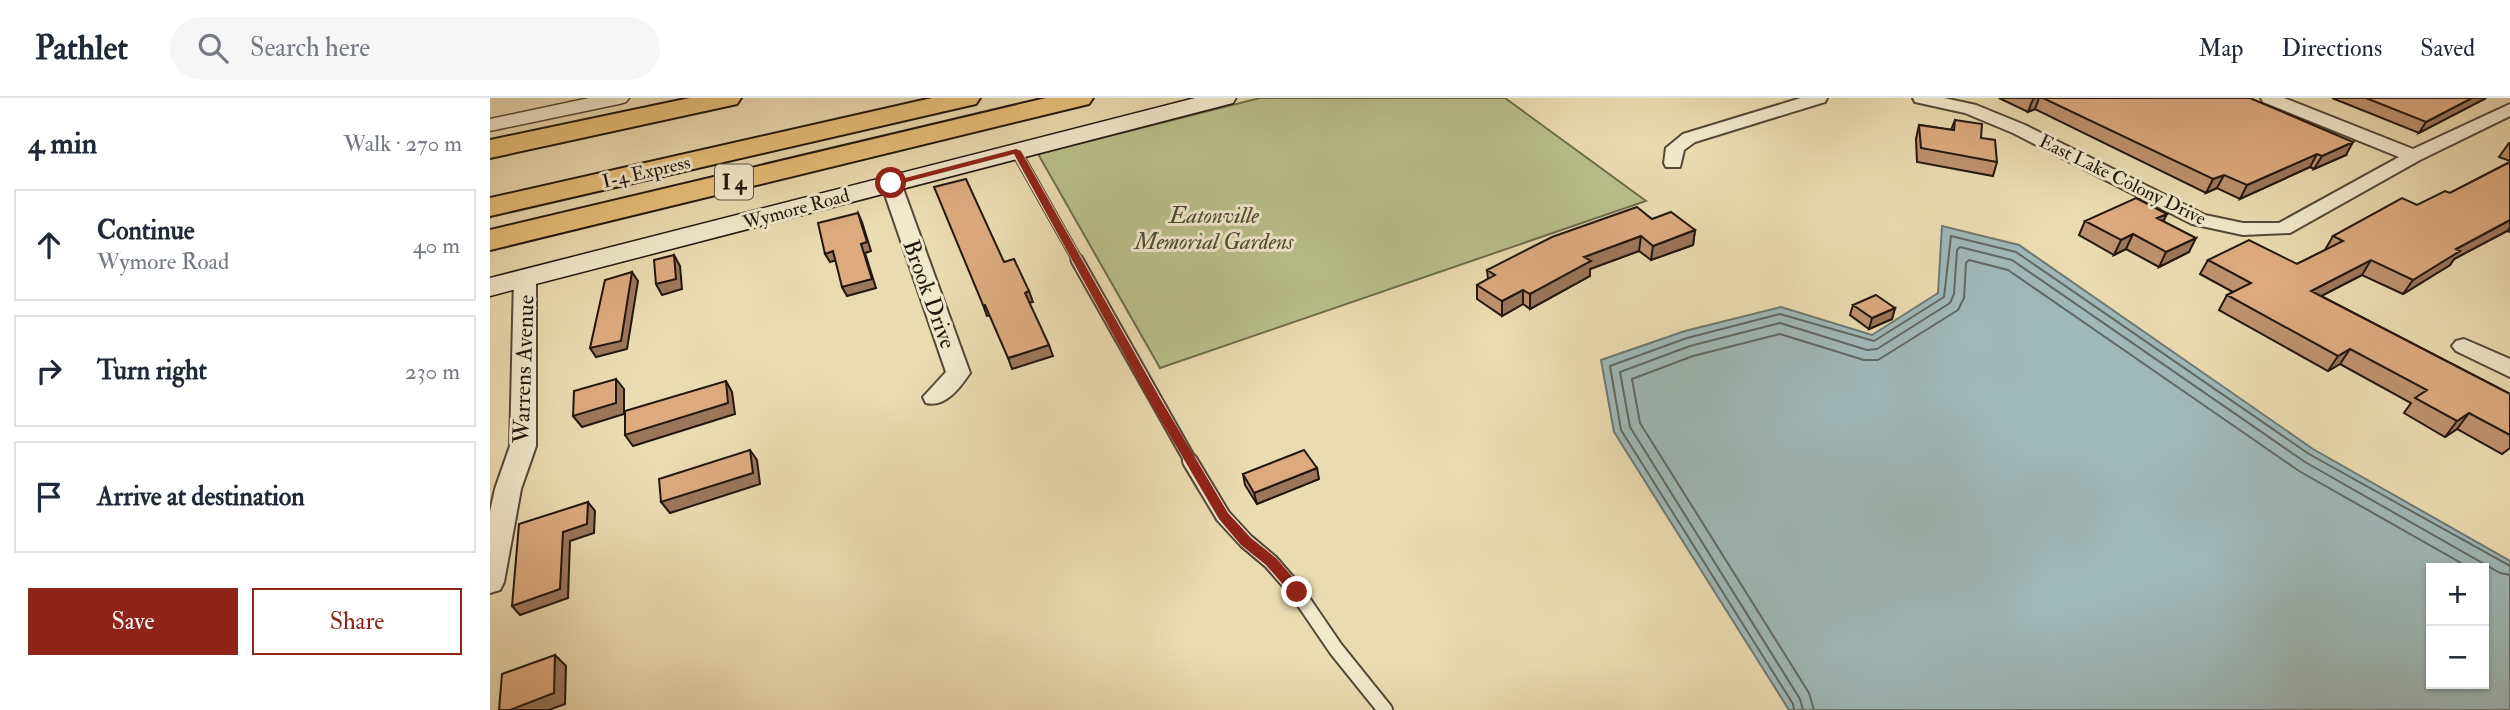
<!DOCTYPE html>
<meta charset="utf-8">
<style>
:root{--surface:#fff;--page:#f6f6f7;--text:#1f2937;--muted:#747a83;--line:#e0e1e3;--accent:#8f2418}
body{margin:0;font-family:"IM FELL Double Pica",serif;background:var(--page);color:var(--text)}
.controls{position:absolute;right:21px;bottom:21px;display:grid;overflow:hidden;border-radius:0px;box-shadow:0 2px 5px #0004}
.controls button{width:63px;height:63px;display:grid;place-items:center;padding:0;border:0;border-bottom:2px solid var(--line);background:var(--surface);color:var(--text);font:35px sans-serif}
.stop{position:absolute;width:21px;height:21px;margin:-16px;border:5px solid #8f2418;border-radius:50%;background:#fff}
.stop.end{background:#8f2418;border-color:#fff;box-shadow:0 2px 7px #0008}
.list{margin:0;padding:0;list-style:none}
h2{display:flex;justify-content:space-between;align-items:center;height:91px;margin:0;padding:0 28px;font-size:30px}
h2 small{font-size:23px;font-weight:400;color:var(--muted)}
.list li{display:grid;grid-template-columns:46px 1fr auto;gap:21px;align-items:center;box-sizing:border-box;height:112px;margin:0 14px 14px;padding:0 14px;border:2px solid var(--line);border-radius:0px}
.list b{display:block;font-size:26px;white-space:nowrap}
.list p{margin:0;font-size:23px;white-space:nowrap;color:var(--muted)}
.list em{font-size:23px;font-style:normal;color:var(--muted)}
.actions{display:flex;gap:14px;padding:21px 28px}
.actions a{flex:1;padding:16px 0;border:2px solid var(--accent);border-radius:0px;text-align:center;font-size:24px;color:var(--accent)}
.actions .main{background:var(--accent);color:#fff}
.icon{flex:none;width:38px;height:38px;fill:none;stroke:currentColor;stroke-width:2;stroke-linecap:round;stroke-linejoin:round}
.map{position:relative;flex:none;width:2020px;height:612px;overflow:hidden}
header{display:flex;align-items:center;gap:42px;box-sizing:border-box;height:98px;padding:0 35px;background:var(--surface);border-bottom:2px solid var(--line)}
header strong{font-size:33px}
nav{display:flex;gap:38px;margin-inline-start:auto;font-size:24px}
.search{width:490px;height:63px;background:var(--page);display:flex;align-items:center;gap:18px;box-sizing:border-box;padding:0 24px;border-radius:38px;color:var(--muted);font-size:26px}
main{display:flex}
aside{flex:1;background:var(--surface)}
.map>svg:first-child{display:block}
.green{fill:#b8c08b;stroke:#6d6c4c;stroke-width:2}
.water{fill:#9fb8b8;stroke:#6d7874;stroke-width:2;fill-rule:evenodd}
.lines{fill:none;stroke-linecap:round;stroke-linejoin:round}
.shore{stroke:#606863;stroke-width:2}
.service-far2-casing{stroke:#544836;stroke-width:12}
.service-far1-casing{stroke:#544836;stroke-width:15}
.service-casing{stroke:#544836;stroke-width:18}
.minor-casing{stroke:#544836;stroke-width:4}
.tertiary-casing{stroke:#544836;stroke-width:3}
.secondary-casing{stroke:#22170e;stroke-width:3}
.motorway-casing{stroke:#22170e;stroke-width:4}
.service-far2{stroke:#f2e8cc;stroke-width:10}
.service-far1{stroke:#f2e8cc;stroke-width:11}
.service{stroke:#f2e8cc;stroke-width:14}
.minor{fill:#f2e8cc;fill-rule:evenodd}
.tertiary{fill:#f2e8cc;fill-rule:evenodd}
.secondary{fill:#f2e8cc;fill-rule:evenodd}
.motorway{fill:#e6be78;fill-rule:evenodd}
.wall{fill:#be926e;stroke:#22170e;stroke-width:2}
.shaded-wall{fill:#9b775a;stroke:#22170e;stroke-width:2}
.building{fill:#ddaa80;stroke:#22170e;stroke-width:2}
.route{fill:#8f2418}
.labels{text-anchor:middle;stroke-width:6;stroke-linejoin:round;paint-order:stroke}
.far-street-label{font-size:19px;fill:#22170e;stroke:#f2e8cc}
.shield{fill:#f2e8cc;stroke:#605647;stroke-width:2}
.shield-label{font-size:21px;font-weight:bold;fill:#22170e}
.park-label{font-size:23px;font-style:italic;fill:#4f4a34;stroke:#f2e8cc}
.street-label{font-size:23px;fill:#22170e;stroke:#f2e8cc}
</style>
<header>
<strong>Pathlet</strong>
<div class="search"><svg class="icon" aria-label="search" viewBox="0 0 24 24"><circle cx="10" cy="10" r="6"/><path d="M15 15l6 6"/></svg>Search here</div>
<nav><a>Map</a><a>Directions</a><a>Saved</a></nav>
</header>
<main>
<aside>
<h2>4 min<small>Walk · 270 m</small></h2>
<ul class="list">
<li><svg class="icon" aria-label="ahead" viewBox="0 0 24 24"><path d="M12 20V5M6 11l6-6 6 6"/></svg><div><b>Continue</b><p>Wymore Road</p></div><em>40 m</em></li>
<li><svg class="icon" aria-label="right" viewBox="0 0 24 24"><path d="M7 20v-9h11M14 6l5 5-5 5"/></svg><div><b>Turn right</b></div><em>230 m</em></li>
<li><svg class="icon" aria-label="arrive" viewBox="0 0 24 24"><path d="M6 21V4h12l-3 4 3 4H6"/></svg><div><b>Arrive at destination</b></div></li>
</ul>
<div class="actions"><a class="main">Save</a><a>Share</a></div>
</aside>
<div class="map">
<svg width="2020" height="612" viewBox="0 0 2020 612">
<rect width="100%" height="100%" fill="#ebdbb0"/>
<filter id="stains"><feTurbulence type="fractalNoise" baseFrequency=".00286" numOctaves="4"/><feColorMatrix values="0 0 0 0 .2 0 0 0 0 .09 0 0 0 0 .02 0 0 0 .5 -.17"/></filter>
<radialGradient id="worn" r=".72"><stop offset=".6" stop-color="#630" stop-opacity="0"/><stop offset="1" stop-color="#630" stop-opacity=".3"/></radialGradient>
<!-- green -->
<path class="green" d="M770,0H1015L1156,103L670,270L548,56Z"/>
<!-- water -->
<path class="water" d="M1452,128L1529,147L1823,351L2020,463V612H1299L1124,334L1111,262L1195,233L1291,209L1382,237L1448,195ZM1994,470V586H1941V470Z"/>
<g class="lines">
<!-- shore -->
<path class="shore" d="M1304,612L1303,606L1131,332L1120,268L1197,240L1290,216L1384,243L1454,199L1461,138L1526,154L1819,356L2020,468
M1313,612L1310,601L1140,329L1130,274L1200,248L1290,225L1377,252L1387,251L1460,205L1464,196L1467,152L1470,149L1522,162L1815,364L2010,475L2020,477
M1324,612L1319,595L1150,325L1142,281L1203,258L1290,236L1374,262H1388L1468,212L1474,200L1476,165L1479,162L1518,172L1809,373L1980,470"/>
<!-- service-far2 casing -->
<g class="service-far2-casing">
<path id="service-far2" d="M526,53L588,163"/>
</g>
<!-- service-far1 casing -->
<g class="service-far1-casing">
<path id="service-far1" d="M587,162L701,364"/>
</g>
<!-- service casing -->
<g class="service-casing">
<path id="service" d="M700,363L733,418L756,443L781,464L807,494L846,551L895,612"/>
</g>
<!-- minor casing -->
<g class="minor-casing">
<path id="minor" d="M1311,0H1337L1335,4L1205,44L1194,52L1190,69H1176L1174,65L1176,50L1193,36Z
M1423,0H1454L1486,7L1535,27L1715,117L1753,125H1789L1909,59L1773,4L1771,0H1794L1923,51L2020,6V18L1930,62L1800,135L1753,137L1702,126L1523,35L1475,15L1425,4Z
M401,79L411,85L480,275C470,290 455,310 436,305L433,299L456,274L391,85Z
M35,174L43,175L46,180V348L31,391L14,484L10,492L0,495V414L5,391L20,348L24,180L27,175Z
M1974,241L2020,261V279L1966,253L1962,248L1966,243Z"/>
</g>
<!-- tertiary casing -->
<g class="tertiary-casing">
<path id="tertiary" d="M99,0H139L136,4L129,6L0,33V21Z"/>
</g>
<!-- secondary casing -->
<g class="secondary-casing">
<path id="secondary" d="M705,0H746L743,5L0,198V180Z"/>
</g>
<!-- motorway casing -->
<g class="motorway-casing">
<path id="motorway" d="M200,0H251L247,6L238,8L0,60V42Z
M442,0H490L486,6L477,8L0,118V100Z
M556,0H603L599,6L0,152V132Z"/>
</g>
<!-- service-far2 -->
<use href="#service-far2" class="service-far2"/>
<!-- service-far1 -->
<use href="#service-far1" class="service-far1"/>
<!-- service -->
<use href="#service" class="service"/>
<!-- minor -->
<use href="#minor" class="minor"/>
<!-- tertiary -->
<use href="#tertiary" class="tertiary"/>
<!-- secondary -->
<use href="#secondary" class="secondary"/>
<!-- motorway -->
<use href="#motorway" class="motorway"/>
</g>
<!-- wall -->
<path class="wall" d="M1509,0H1760L1856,57L1824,71L1820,69L1750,101L1727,90L1716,95L1545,11L1538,14Z
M1842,0H1996L1929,35Z
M1465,22L1491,40L1507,64L1503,78L1427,64L1426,41L1429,27L1461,32Z
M2019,45H2020V63L2009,59Z
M2020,64V134L2017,133L1964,161L1960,167L1913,196L1872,177L1831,198L2020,296V350L2012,356L1967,331L1955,339L1914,315L1921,305L1850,266L1838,273L1729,212L1737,197L1743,194L1710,176L1718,162L1807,166L1835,152L1843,138L1960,95Z
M1162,121L1205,132L1203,147L1161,162L1149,153L1100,171V178L1040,211L1033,206L1012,218L987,201V187L998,181L997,172Z
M1595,123H1674L1699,154L1669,169L1636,151L1624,157L1589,137Z
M1363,207L1405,210L1402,221L1379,231L1360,217Z
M753,376L829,381L767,406L755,387Z"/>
<!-- shaded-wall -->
<path class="shaded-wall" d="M1546,0H1549L1545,11L1538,14L1543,1Z
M1982,0H1996L1929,35L1936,24Z
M1863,44L1856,57L1824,71L1832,58Z
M1827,56L1820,69L1750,101L1757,87Z
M1734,77L1727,90L1716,95L1723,81Z
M368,115L372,124L381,153L375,155L386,190L357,198L352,189Z
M1677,116L1670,130L1667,120Z
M2020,122V129L2017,133L1964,161L1960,167L1913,196L1923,182L1966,151Z
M1205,132L1203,147L1161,162L1163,148Z
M1643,136L1636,151L1624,157L1631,142Z
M1151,138L1149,153L1100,171V178L1040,211V196L1094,159Z
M1706,140L1699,154L1669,169L1676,154Z
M343,153L347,162L340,164L335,156Z
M184,157L190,168L192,191L172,197L166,186Z
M1881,162L1872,177L1812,208L1821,193Z
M142,174L148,183L137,251L106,259L100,250Z
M1033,192V206L1012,218V203Z
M539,193L543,204L538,205L535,195Z
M493,207H495L500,217L497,218Z
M1405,210L1402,221L1379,231L1382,220Z
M559,247L563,258L522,271L518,260Z
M1860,251L1850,266L1838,273L1848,258Z
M126,281L134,291V316L92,329L83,318Z
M236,283L242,294L245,316L143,348L135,337Z
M1979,315L1967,331L1955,339L1967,323Z
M260,352L267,362L270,386L180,415L171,404Z
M827,370L829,381L767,406L764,395Z
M98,404L105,413L104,435L80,443L78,500L30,517L22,508L73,434Z
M65,557L76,568L75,606L59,612H20Z"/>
<!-- building -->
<path class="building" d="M1553,0H1760L1863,44L1832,58L1827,56L1757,87L1734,77L1723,81Z
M1876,0H1982L1936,24Z
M1465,22L1492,26L1491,40L1505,42L1507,64L1431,50L1429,27L1464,32Z
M2020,64V122L1966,151L1970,153L1923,182L1881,162L1821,193L2020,296V337L1979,315L1967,323L1925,300L1937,292L1860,251L1848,258L1737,197L1761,185L1718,162L1759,142L1807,166L1853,143L1843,138L1912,100L1927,107L1955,93L1960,95Z
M476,81L514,164L524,161L539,193L535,195L559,247L518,260L495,207H493L444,89Z
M1646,100L1677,116L1667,120L1706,140L1676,154L1643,136L1631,142L1595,123Z
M1147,109L1162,121L1181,114L1205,132L1163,148L1151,138L1094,159L1101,163L1040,196L1033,192L1012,203L987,187L1005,177L997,172L1062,139Z
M368,115L377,144L371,146L382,181L352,189L343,153L335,156L328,125Z
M184,157L186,181L166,186L164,162Z
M142,174L131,243L100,250L115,182Z
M1386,197L1405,210L1382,220L1363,207Z
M126,281V305L83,318L84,293Z
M236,283L238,305L135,337V313Z
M260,352L263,375L171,404L169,381Z
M814,352L827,370L764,395L753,376Z
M98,404L97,426L73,434L70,491L22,508L29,426Z
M65,557L64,595L20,612H9L12,576Z"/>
<!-- route -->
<path class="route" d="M526,51L531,53L671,302L738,415L761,440L786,460L812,490V498H803L776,467L751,447L729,421L659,302L524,56L401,88L396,85Z"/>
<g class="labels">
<!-- far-street labels -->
<g class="far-street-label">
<text transform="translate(156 73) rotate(-13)" y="7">I-4 Express</text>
<text transform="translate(1633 81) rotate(26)" y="7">East Lake Colony Drive</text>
<text transform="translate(306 110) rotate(-15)" y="7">Wymore Road</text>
</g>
<!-- shield labels -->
<rect class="shield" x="225" y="66.5" width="38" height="35" rx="5"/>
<g class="shield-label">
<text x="244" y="91">I 4</text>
</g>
<!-- park labels -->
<g class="park-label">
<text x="724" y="125">Eatonville<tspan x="724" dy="26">Memorial Gardens</tspan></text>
</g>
<!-- street labels -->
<g class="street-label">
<text transform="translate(440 196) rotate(70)" y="8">Brook Drive</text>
<text transform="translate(33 271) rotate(-88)" y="8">Warrens Avenue</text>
</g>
</g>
<rect width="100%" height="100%" filter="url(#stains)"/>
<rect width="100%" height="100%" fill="url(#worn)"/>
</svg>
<div class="controls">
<button>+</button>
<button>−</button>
</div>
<div class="stop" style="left:401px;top:85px"></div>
<div class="stop end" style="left:807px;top:494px"></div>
</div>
</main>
